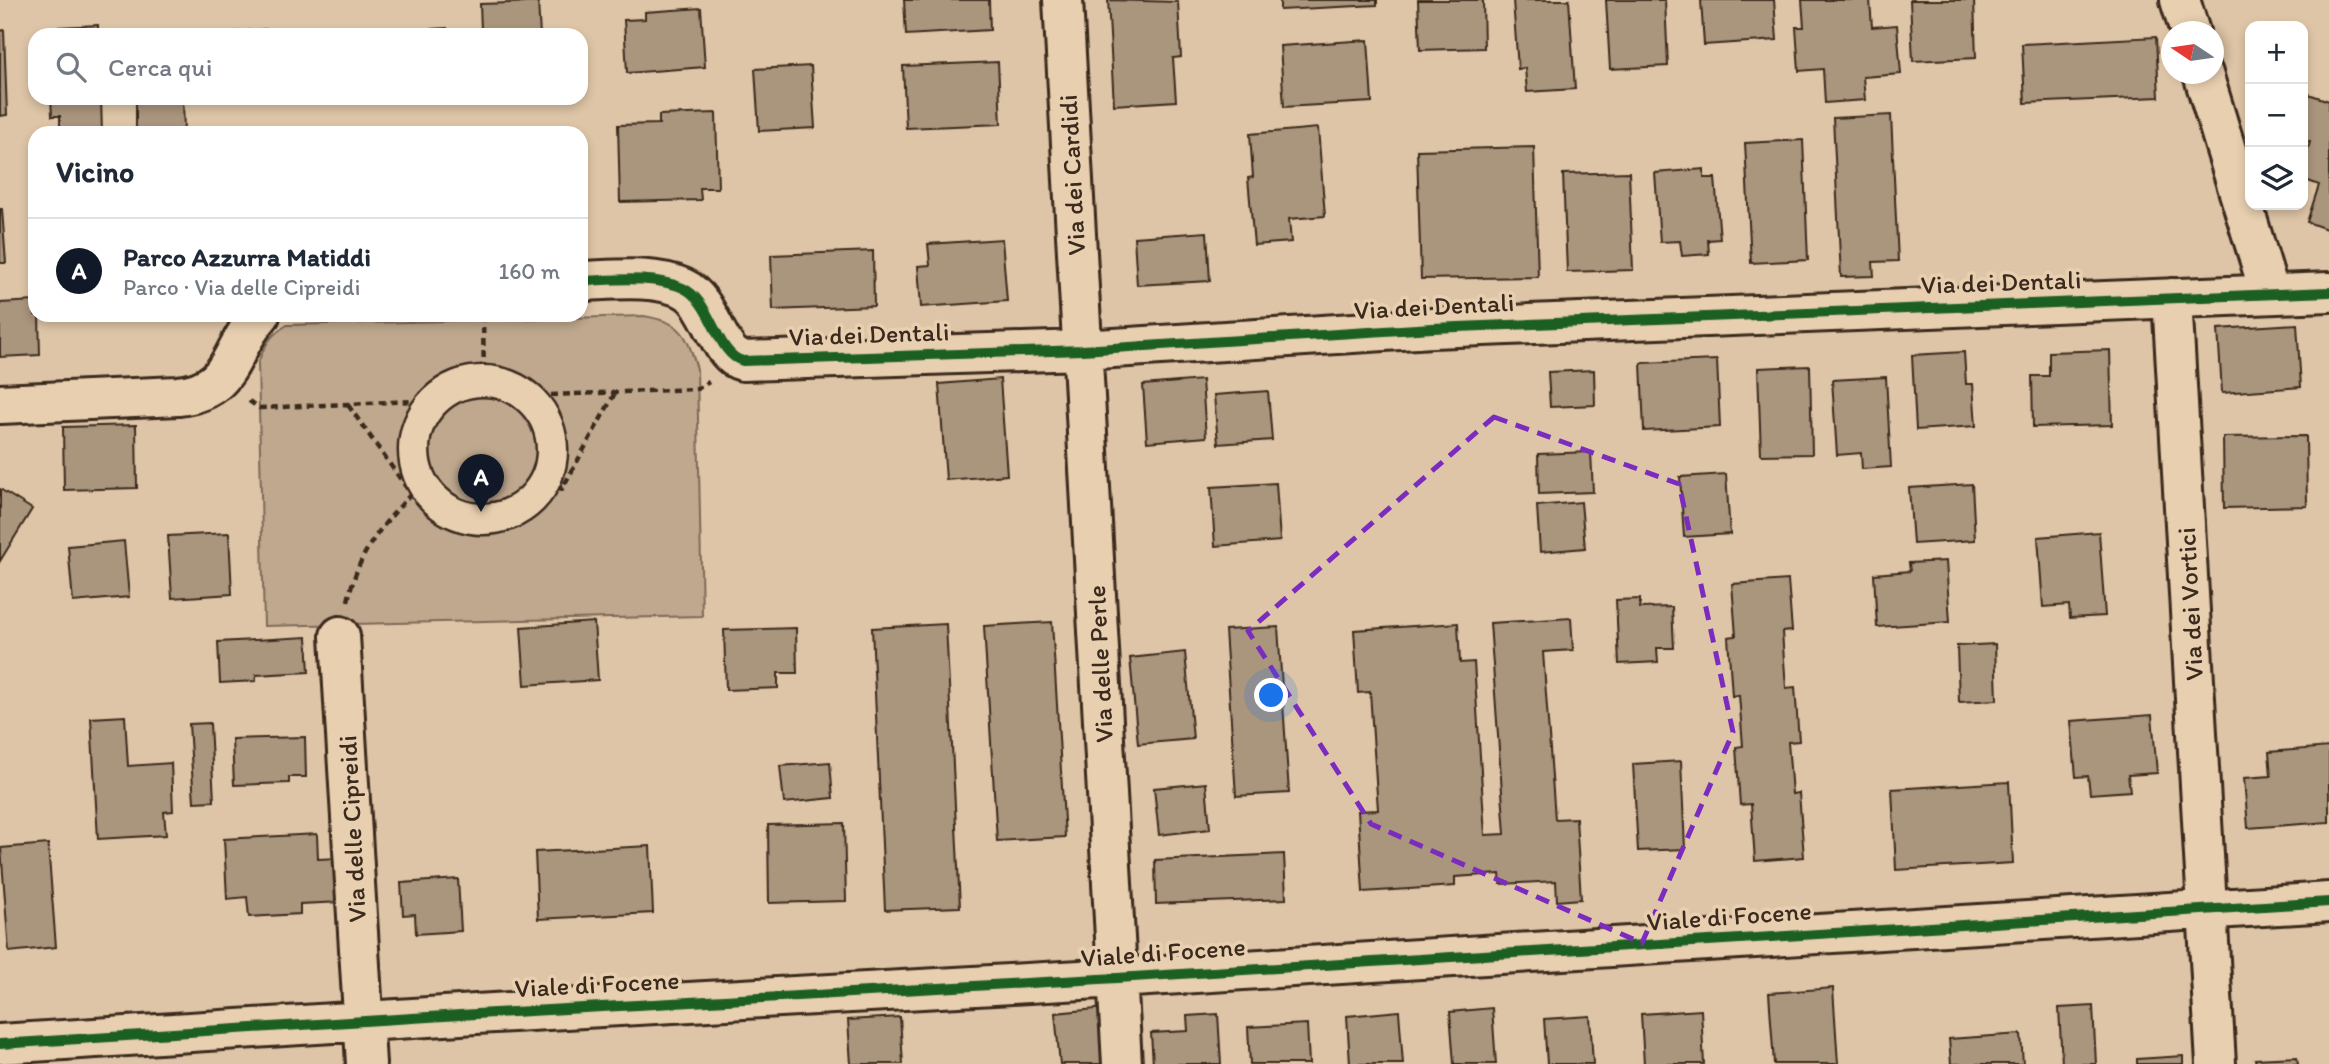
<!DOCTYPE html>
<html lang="it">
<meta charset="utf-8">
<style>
:root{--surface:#fff;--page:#f6f6f7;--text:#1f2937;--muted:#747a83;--line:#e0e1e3;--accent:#111827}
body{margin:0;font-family:Itim,sans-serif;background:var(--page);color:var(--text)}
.controls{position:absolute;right:21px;top:21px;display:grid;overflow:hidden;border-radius:14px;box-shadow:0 4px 10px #0003}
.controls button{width:63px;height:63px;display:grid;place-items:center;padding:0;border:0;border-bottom:2px solid var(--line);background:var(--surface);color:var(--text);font:35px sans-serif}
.compass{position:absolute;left:2161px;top:21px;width:63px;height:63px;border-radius:50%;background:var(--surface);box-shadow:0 4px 10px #0003;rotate:283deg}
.you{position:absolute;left:1272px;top:696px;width:24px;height:24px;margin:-18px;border:5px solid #fff;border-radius:50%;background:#1a73e8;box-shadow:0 0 0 10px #1a73e833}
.badge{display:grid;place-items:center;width:46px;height:46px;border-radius:50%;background:var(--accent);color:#fff;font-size:23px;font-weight:700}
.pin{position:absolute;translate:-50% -58px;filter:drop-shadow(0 2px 4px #0008)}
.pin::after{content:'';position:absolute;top:37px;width:24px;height:21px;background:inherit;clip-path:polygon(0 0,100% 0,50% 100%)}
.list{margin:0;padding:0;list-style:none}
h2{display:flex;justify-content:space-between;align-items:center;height:91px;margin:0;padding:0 28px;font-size:30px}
h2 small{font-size:23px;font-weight:400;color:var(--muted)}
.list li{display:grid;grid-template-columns:46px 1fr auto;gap:21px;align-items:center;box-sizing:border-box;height:105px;padding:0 28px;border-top:2px solid var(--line)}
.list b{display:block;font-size:26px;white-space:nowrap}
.list p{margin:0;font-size:23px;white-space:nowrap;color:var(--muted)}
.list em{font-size:23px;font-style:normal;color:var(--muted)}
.icon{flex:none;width:38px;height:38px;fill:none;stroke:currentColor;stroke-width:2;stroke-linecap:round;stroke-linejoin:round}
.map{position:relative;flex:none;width:2329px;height:1064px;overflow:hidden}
.search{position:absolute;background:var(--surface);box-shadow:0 4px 10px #0003;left:28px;top:28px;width:560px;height:77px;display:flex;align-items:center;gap:18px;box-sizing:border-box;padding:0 24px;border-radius:21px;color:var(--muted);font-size:26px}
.panel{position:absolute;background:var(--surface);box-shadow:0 4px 10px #0003;left:28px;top:126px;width:560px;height:196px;border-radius:21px}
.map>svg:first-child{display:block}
.green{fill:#bfa88e;stroke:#7d6956;stroke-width:2}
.building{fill:#aa957d;stroke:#3b2a1e;stroke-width:2}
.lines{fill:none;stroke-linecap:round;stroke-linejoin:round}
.pedestrian-casing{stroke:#3b2a1e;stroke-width:35}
.minor-casing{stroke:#3b2a1e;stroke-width:44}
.path{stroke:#3b2a1e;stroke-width:4.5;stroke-dasharray:7 5;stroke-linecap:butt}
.pedestrian{stroke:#e8cfb0;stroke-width:30}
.minor{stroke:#e8cfb0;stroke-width:38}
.cycleway-casing{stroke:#e8cfb0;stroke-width:15}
.cycleway{stroke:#1b5e20;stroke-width:10}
.marked{fill:none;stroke:#7b2cbf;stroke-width:5;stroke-dasharray:14 9;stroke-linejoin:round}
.labels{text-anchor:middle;stroke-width:7;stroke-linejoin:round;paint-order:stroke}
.street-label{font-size:26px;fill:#3b2a1e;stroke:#e8cfb0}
</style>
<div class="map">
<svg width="2329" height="1064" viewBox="0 0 2329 1064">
<rect width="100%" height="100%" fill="#dec5a7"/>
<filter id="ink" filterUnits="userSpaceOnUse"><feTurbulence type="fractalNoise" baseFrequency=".0143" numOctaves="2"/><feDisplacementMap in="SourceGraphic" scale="14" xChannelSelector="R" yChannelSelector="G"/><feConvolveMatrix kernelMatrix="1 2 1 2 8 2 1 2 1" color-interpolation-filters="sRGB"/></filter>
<g filter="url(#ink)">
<!-- green -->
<path class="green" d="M644,316C683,323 686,333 697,369L702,616L264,626L258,363C265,345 270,335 287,325Z"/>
<!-- building -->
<path class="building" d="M904,0H989L990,30L906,35Z
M1108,0L1178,2L1181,57L1173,58L1176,101L1114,105Z
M1280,0H1377V5L1280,10Z
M1418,0H1483L1484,48L1420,50Z
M1513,0H1569L1575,89L1527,92L1525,68L1518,69Z
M1606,0H1665L1668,66L1610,69Z
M1701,0H1774L1777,40L1704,45Z
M1802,0H1870L1872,27L1897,25L1901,74L1863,77L1865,100L1825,103L1823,69L1799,71L1796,27H1804Z
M1910,0H1974L1976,58L1913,61Z
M538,2L540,35H489V30H481L480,4Z
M701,8L705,67L627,73L624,20L645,19V12Z
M98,25V35H59V27Z
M447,28V35H400L399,31Z
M266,29V35H235V32Z
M4,30L7,115L0,116V31Z
M135,32H182V35H135Z
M2156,37L2159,97L2025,103L2022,44Z
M1368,40L1372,102L1284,107L1280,46Z
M998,62L1001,124L906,128L903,66Z
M811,66L815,128L759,131L755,69Z
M2303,92L2329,101V230L2307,222L2319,185L2303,179V164L2310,142L2303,139Z
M51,98H101L102,133H60V116H52Z
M136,98H183L184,133H136Z
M716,113L718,188H700L701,200L620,202L618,125L659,124V115Z
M1891,115L1898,261L1873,262L1874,276L1841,277L1833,118Z
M453,128L454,133H337Z
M1318,128L1325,216L1289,219L1291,242L1254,245L1248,178L1253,177L1250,134Z
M1803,140L1808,260L1751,263L1745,143Z
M1534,147L1538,277L1421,279L1417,150Z
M1704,169V178H1715L1720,239L1708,240L1709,254L1682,256L1680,241L1660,242L1655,173Z
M1629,172L1633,270L1567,272L1563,174Z
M0,209H2L6,263H0Z
M1207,232L1210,281L1137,285L1134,237Z
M1002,239L1007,301L921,307L918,266L930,265L928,244Z
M873,251L874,306L773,310L771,255Z
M35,301V315H39L40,355L0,357V303Z
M2297,324L2301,387L2222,393L2218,329Z
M2110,350L2112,425L2033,427L2032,376H2049V352Z
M1964,352L1966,384H1973L1976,426L1916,430L1912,355Z
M1717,360L1720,427L1644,431L1641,363Z
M1810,366L1812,454L1761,455L1758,368Z
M1594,370L1595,405L1550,407L1548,372Z
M1886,377L1891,467L1862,469L1861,453L1837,455L1832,380Z
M1000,379L1007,475L946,480L939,384Z
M1202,380L1206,437L1147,442L1143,385Z
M1268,391L1272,440L1218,444L1214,395Z
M136,425L137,488L64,490L63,427Z
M2306,436L2307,506L2224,508L2223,437Z
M1591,452L1593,492L1539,494L1538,454Z
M1726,474L1730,534L1684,537L1680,477Z
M1276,483L1280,541L1215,546L1211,487Z
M1972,484L1975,540L1913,544L1909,488Z
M0,489L32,509L0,561Z
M1581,502L1585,548L1540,552L1537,506Z
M2099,532L2105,616L2070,618L2069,605L2043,607L2038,537Z
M229,533L232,594L172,598L168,536Z
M124,541L129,597L73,602L68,546Z
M1946,561L1950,622L1877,627L1874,574L1910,571L1909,563Z
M1788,580L1792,631L1782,632L1786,688L1795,687L1799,741L1788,742L1792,794L1799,793L1804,857L1755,861L1751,804L1740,805L1736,747L1743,746L1739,695L1732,696L1728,637L1736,636L1732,584Z
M1640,599V608L1672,607L1674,648H1657L1658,662L1619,664L1616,600Z
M1571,618L1573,650L1543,652L1555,819L1576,818L1581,899L1557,901L1556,881L1501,884L1500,874L1455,877V886L1363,892L1358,811L1378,810L1370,692L1358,693L1354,630L1458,623L1460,663L1474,662L1485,835L1505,834L1490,623Z
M594,622L598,680L525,685L521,627Z
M1052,622L1065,837L997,841L984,626Z
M946,624L960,907L885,910L872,628Z
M1278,627L1289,793L1236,796L1225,630Z
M796,628L797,673H778V688L726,690L724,630Z
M307,637L309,672L256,675V681L220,683L218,642Z
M1995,644L1997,700L1959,702L1957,646Z
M1185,652L1193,739L1138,744L1130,658Z
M2152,715L2157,773L2128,775L2130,791L2090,794L2088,776L2076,777L2071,721Z
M125,716L128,766L171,763L173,811L164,812L166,835L98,839L91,718Z
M210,723L214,801L194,802L189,724Z
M305,737L306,777H289V783L234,785L232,739Z
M2329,747V822L2248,828L2244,778L2271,776L2269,752Z
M1681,761L1685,849L1638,851L1633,764Z
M830,762L833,798L784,803L780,766Z
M2009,782L2013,863L1896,870L1892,789Z
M1206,783L1210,829L1159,835L1154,788Z
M844,823L846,901L769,903L768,825Z
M317,834L318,859L340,858L343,902L300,904V914L249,917L247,897L227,899L224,839Z
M48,844L56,947L9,952L1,848Z
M650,846L653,913L538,919L535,852Z
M1284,854L1286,899L1156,904L1155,860Z
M458,879L461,931L416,934L415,914L403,915L401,883Z
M1833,988L1838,1064H1774L1769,993Z
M2093,1006L2096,1064H2062L2059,1008Z
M1106,1008L1111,1064H1060L1055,1013Z
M1492,1008L1496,1064H1454L1450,1012Z
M1701,1010L1704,1064H1644L1641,1014Z
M1399,1011L1403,1064H1350L1347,1016Z
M1218,1014L1221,1064H1153L1151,1033L1188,1031L1187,1016Z
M1590,1016L1593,1064H1547L1544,1019Z
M900,1017L903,1064H851L848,1020Z
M1307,1024L1309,1064H1250L1248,1027Z
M2021,1034L2023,1064H1951L1949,1039Z
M2183,1056V1064H2137V1059Z
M2297,1057L2298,1064H2256L2255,1059Z"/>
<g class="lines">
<!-- pedestrian casing -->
<g class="pedestrian-casing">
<path id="pedestrian" d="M414 450a69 69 0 1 1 138 0a69 69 0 1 1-138 0Z"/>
</g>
<!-- minor casing -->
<g class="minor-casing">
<path id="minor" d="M1063,0L1122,1064
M2180,0L2190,32
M2203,74L2270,294
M581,281C614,280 652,275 683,288C712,301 717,356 743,361L1082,350L1432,328L2329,292
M2172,298L2216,1064
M0,404L178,396C235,390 228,350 260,315
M340,636L366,1064
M0,1044L476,1014L1117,978L2329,902"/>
</g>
<!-- path -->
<path class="path" d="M483,315L484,381
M527,396L697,389L709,382
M249,401L259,408L435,400
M348,405L411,494L424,486
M546,481L562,489L615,393
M348,601C358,553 379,529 411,494"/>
<!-- pedestrian -->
<use href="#pedestrian" class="pedestrian"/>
<!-- minor -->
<use href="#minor" class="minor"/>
<!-- cycleway casing -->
<g class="cycleway-casing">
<path id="cycleway" d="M581,281C614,280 652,275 683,288C712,301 717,356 743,361L1082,350L1432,328L2329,292
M0,1044L476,1014L1117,978L2329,902"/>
</g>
<!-- cycleway -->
<use href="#cycleway" class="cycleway"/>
</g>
</g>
<!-- marked area -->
<path class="marked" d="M1494,417L1679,484L1733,732L1642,943L1371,824L1248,631Z"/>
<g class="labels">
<!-- street labels -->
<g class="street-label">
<text transform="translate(1072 175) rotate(-93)" y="9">Via dei Cardidi</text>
<text transform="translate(2001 282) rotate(-2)" y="9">Via dei Dentali</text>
<text transform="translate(1434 306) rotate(-3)" y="9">Via dei Dentali</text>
<text transform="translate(869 334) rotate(-2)" y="9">Via dei Dentali</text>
<text transform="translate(2190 604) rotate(-93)" y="9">Via dei Vortici</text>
<text transform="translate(1100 664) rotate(-93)" y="9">Via delle Perle</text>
<text transform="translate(352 829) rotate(-93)" y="9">Via delle Cipreidi</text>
<text transform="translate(1729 916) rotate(-4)" y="9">Viale di Focene</text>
<text transform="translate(1163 952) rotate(-4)" y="9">Viale di Focene</text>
<text transform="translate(597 984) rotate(-3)" y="9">Viale di Focene</text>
</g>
</g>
</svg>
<div class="controls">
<button>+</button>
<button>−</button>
<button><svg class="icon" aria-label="layers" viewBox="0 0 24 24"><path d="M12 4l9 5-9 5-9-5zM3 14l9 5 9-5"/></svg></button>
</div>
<svg class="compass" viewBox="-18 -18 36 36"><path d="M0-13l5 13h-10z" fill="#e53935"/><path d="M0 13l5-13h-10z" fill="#747a83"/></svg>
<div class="you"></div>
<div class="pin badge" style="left:481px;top:512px">A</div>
<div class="search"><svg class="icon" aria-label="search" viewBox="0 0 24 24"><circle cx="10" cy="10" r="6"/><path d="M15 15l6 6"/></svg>Cerca qui</div>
<section class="panel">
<h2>Vicino<small></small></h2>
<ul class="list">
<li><span class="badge">A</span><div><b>Parco Azzurra Matiddi</b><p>Parco · Via delle Cipreidi</p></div><em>160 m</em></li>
</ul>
</section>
</div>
